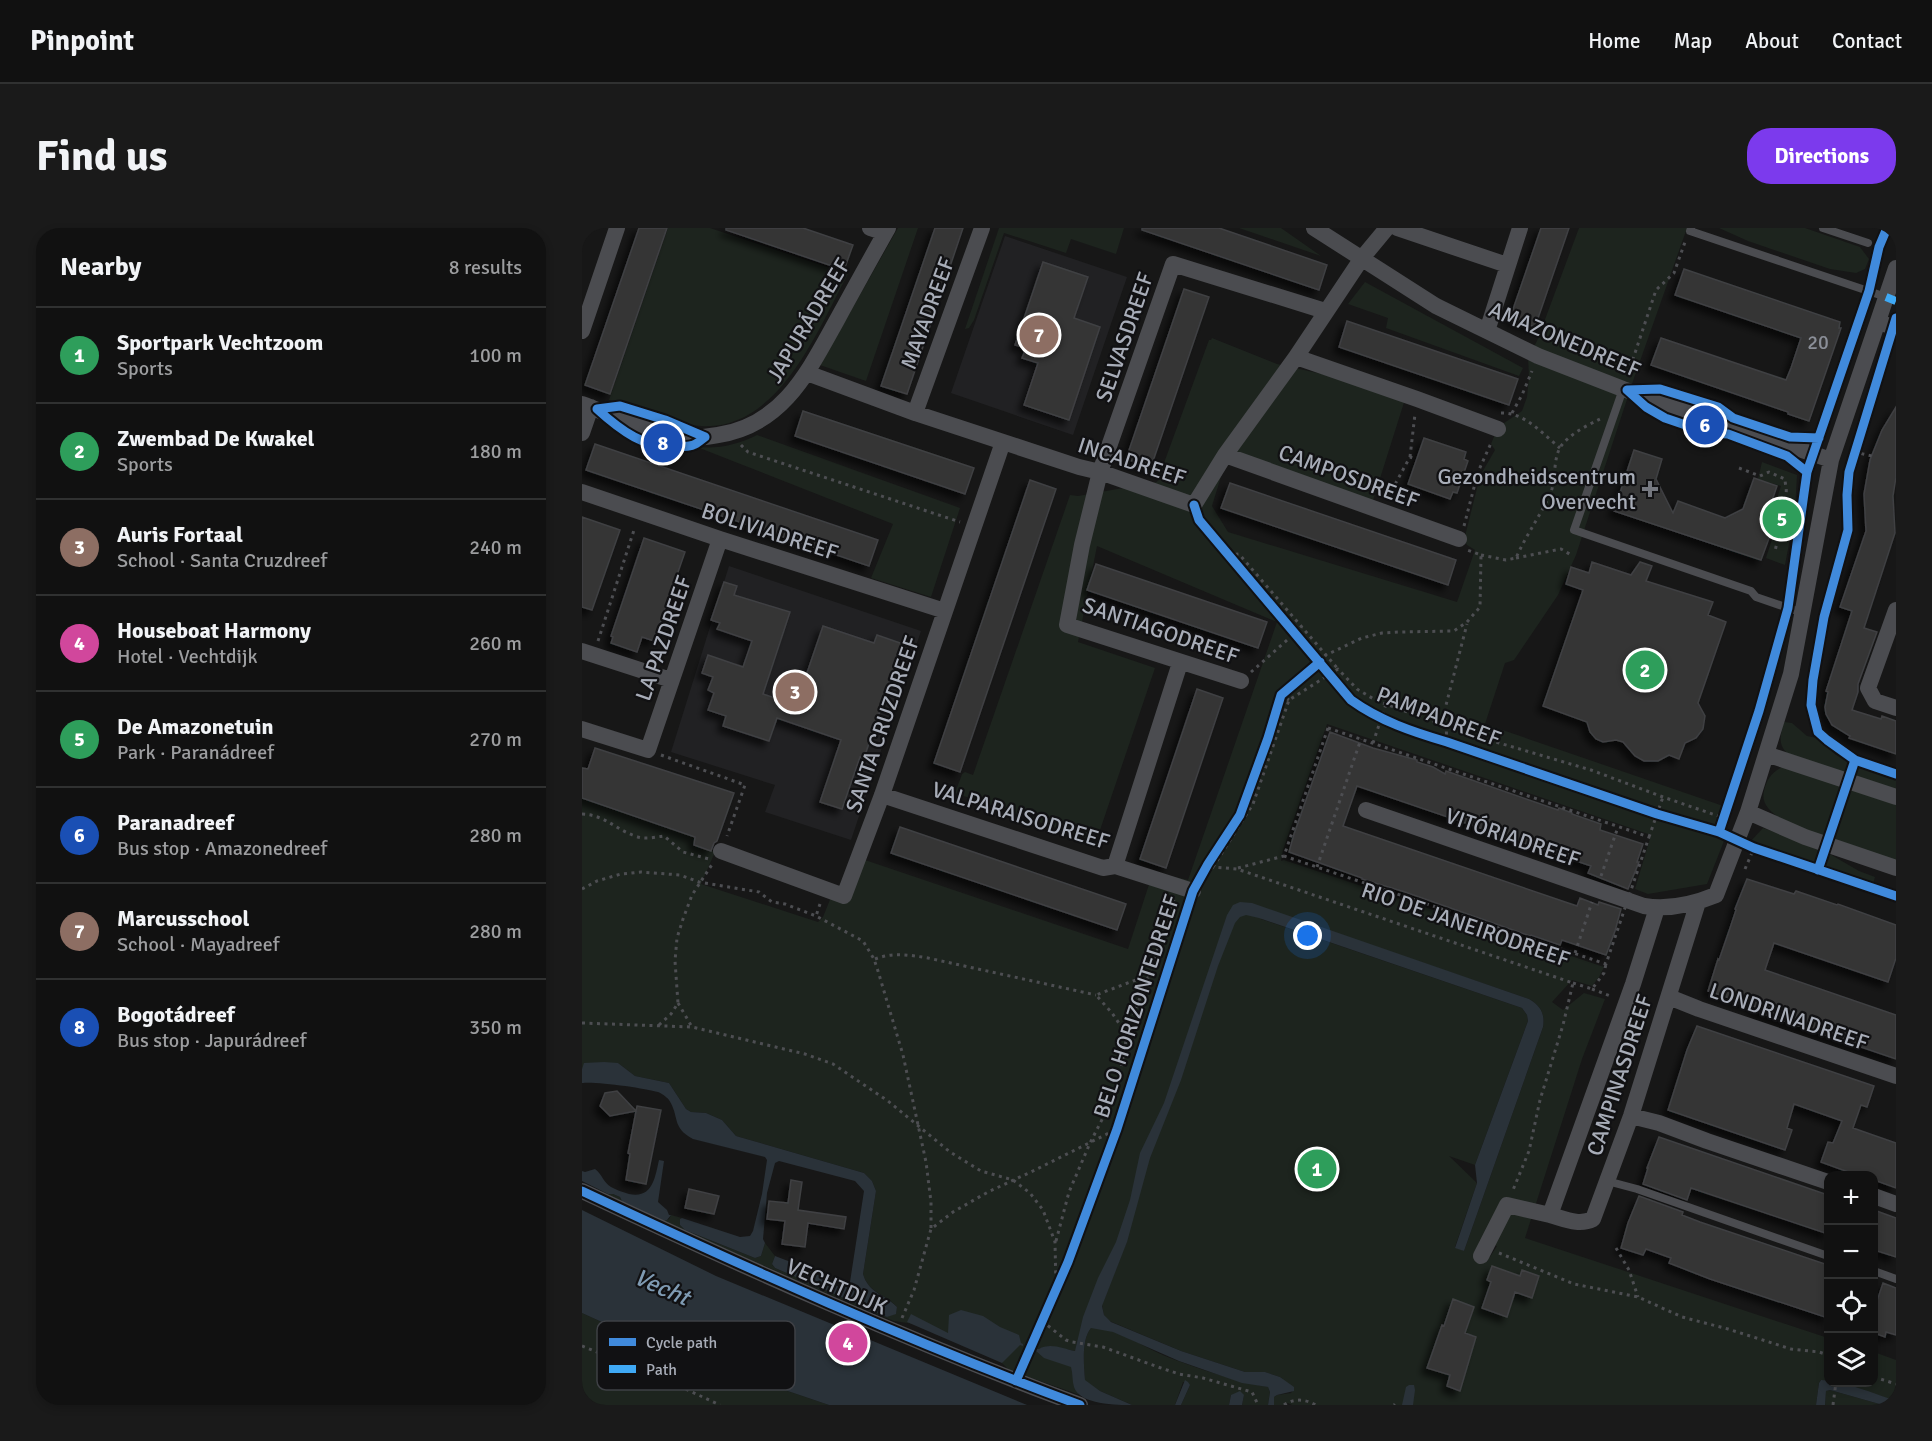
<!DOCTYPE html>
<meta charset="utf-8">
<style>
:root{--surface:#111;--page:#1a1a1a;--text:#f1f3f6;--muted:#9c9d9f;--line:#303131;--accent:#7c3aed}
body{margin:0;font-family:Signika,sans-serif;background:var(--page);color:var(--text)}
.controls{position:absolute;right:18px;bottom:18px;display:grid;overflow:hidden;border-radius:12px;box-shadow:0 3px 9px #0003}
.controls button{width:54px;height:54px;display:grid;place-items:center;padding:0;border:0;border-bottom:2px solid var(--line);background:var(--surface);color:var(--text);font:30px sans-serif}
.you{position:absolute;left:726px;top:708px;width:21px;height:21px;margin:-15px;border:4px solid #fff;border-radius:50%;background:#1a73e8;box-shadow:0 0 0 9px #1a73e833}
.badge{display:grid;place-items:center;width:39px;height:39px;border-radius:50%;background:var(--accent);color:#fff;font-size:20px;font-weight:700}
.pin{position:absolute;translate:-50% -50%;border:3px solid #fff;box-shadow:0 2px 6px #0006}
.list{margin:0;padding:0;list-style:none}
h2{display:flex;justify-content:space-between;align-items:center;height:78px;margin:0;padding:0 24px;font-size:26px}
h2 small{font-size:20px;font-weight:400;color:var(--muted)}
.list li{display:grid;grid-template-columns:39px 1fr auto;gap:18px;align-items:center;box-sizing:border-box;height:96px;padding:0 24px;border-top:2px solid var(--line)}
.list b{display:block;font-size:22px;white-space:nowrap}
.list p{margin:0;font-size:20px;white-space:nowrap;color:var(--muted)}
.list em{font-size:20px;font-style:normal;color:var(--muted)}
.icon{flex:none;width:33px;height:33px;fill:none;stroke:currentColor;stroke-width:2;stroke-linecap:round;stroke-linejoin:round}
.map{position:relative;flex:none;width:1314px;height:1177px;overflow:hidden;border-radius:24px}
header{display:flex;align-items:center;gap:36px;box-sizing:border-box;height:84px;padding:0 30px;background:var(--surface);border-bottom:2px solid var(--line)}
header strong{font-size:28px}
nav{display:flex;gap:33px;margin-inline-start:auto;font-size:21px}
.intro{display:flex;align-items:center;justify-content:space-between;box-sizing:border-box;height:144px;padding:0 36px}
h1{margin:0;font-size:42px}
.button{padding:15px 27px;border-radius:24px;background:var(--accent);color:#fff;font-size:21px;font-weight:700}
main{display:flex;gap:36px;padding:0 36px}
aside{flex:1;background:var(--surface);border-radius:24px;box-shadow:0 3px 9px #0003}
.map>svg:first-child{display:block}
.built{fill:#212123}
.green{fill:#1d241e;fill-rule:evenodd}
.water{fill:#2a3239}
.building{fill:#353536;stroke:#3f4043;stroke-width:1.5;filter:url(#shadow)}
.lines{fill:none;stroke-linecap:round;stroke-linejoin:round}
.path{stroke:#4d4e52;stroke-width:3;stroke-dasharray:3 4.5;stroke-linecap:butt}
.service{stroke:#4b4c50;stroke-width:8}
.minor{stroke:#4b4c50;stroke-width:16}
.quiet{stroke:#3fa9f5;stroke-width:8;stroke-dasharray:15 8;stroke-linecap:butt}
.cycleway-casing{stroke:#111113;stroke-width:13}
.cycleway{stroke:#408adc;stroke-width:9}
.poi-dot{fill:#757880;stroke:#111113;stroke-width:2}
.labels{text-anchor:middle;stroke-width:4.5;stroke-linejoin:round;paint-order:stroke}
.number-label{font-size:20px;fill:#8b8f98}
.street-label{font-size:22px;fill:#a8adb8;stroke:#111113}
.poi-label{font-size:22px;fill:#a8adb8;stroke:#111113;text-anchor:end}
.water-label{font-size:24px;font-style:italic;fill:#7f9bb3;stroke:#111113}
.key{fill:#111113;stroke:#3e4045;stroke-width:1.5}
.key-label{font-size:16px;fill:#a8adb8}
</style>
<header>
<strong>Pinpoint</strong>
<nav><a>Home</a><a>Map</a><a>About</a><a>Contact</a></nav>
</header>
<div class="intro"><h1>Find us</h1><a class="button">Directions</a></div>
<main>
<aside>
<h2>Nearby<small>8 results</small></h2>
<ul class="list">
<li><span class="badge" style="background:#2e9e5b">1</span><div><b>Sportpark Vechtzoom</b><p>Sports</p></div><em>100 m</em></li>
<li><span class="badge" style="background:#2e9e5b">2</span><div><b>Zwembad De Kwakel</b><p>Sports</p></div><em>180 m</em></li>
<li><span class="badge" style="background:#8d6e63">3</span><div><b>Auris Fortaal</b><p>School · Santa Cruzdreef</p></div><em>240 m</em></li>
<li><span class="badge" style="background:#d1479c">4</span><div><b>Houseboat Harmony</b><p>Hotel · Vechtdijk</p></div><em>260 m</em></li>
<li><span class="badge" style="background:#2e9e5b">5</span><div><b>De Amazonetuin</b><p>Park · Paranádreef</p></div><em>270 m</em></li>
<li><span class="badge" style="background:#1a4fb4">6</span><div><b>Paranadreef</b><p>Bus stop · Amazonedreef</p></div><em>280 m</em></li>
<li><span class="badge" style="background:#8d6e63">7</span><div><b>Marcusschool</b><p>School · Mayadreef</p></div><em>280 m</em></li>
<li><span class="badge" style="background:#1a4fb4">8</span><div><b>Bogotádreef</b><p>Bus stop · Japurádreef</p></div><em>350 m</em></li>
</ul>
</aside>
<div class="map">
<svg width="1314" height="1177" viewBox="0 0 1314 1177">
<defs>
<filter id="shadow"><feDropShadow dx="-5.5" dy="5.5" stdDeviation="3" flood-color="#0009"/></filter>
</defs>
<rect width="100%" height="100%" fill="#171717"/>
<!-- built -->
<path class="built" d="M423,8L545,49L491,207L369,165Z
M147,338L339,403L269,612L183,584L193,557L89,524Z"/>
<!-- green -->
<path class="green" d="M86,0H128L266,46C236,101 197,203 119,198C88,196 56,181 27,172Z
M316,0H336L284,153L238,137Z
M417,0H542L534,26L489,11L484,25L422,5L392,92L387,100L383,101Z
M657,0H699L739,28Z
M997,0H1105L1051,153L994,327L976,367L932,432L923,435L903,496L1147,580L1136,610L1142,613L1125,656L1066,666L1053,661L1069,607L745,496L701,622L699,633L702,632L1022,739L1017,749L1010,758L990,752L970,774L981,782L1002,765L1023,771L1000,831L943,1010L1246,1110V1153L1239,1152L1237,1155L1234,1177H710L706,1175L702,1177H692V1169L695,1167L709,1165L712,1161L698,1149L683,1144H663L599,1123L525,1092L522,1087L520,1077L545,1013L537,1012C519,1048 504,1082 496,1122L493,1123L467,1118L458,1121L460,1127L465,1129L492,1138L494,1156L501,1166L495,1164L498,1167L427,1142L420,1135L421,1133L332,1096L312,1093L279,1080L36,974L26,966H31L38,969L41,975L82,993L87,991L89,987L100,990L98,991V997L103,1002L173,1030L179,1028L183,1015L193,1028L190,1036L193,1040C231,1056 267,1073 305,1089L314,1085L315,1079C303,1065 287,1066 281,1046L294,963L290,953L282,945L154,908L140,892L124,885L109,884L104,881L87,855L53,848L36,835H4L0,841V570L113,609L112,617L133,624L119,656L236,694L241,689L249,669L252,667L267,672L280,633L283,632L546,721L571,644L606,652L695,394L515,318L496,414L573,440L515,611L512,613L373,565L380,546L383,544L391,547L488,267L496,268L575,254L627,112H629L630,110L695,136L825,165L789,279L646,226L630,278L646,304L875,374L893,322L885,317L882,312L898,248L913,222L909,216L916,199L940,183L945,169L947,149L946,129L955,113ZM683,681L947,771C959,778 963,786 961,799L882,1023L873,1019L895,955L867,928L893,937L946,793L945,787L940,780L679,691ZM898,1012L915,1018L908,1029L893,1027Z
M1137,0H1223L1278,19L1287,31L1283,41L1274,45L1248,41L1166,13Z
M783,54L941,140L937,148L804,100L806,90L766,76Z
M175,207L378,280L349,369L289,350L311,296L115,219C137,221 155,217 175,207Z
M1180,234L1215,247L1213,284L1203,337L1184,330L1192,305L1185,299L1199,258L1176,251Z
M1202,494L1210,495L1225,508L1235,510L1254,527L1269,535L1265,546L1205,525C1195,516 1199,505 1202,494Z
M1275,536L1314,549V563L1271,549Z
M1202,538L1262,556L1244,610C1226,602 1175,589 1182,563C1185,550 1190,544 1202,538Z
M1267,557L1314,573V635L1248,612Z
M1181,600L1240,620L1234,638L1168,614Z
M1246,625L1277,643L1293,649L1291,656L1240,639Z
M0,1085L44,1105L91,1124L247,1177H0Z
M509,1100C531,1098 563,1120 583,1128C616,1141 651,1152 686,1159L688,1164L686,1177H660L662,1167H649L647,1177H599L608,1157L601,1154L593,1177H550L518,1163L503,1153C502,1137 499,1112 509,1100Z
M1292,1124L1314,1132V1173L1256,1155L1292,1154Z
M1248,1162L1301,1177H1243L1244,1163Z"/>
<!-- water -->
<path class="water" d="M658,674L670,675L947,771C959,778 963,786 961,799L882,1023L873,1020L895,955L893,937L946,793L945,787L940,780L677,690L664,687L658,689L653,695L636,738L599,852L568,930L545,1014L520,1078L522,1087L529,1094L599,1123L663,1144H683L698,1149L712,1159V1163L695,1167L692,1169V1177H686L688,1164L686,1159L660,1155L597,1133L531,1104L509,1100C499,1112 502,1137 503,1152L518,1163L550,1177C535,1177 498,1177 492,1159C490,1153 491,1146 489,1139L462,1130L454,1123L455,1121H457C468,1114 482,1121 493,1123L501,1089L516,1050L534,1014L548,972L558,925L582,875L645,687L651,677Z
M22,834L36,835L53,848L87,855L104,881L109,884L124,885L140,892L154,908L282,945L290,953L294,963L281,1046C287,1066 303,1066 315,1079L314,1086L305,1089C267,1073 231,1056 193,1040L190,1036L193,1028L222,1039L257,1059H264L268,1054L282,963L273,953L197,933L193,935L185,965L181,1011L183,1015L179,1028L173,1030L103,1002L98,997V991L100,990L158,1009L168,1008L171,1003L180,966L185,932L183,929L111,911C89,899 98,889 87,872C85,869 79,865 76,864C63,860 12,853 0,855V841L2,835Z
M77,932L82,933L76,974L85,982L87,987H89L85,992L82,993L41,975L38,969L31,966H26L0,953V943L3,944L13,941C20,946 21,954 29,959C34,962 41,964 47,966C71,971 73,949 77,932Z
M0,982L134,1048L445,1177H247L91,1124L44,1105L0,1085Z
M379,1082L401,1088L418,1099L437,1107L439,1115L441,1116V1118L438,1117L420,1135L325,1094L329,1086L366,1105L367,1087Z
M603,1152L606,1154L608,1157L599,1177H593Z
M1239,1152C1261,1153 1291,1165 1314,1173V1177H1301L1248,1162L1244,1163L1243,1177H1234L1237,1155Z
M827,1157H832L833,1162L831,1177H820L824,1159Z
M658,1163L662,1167L660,1177H647L649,1167Z"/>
<!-- building -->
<path class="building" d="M57,0H85L28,166L3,157Z
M144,0H221L271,17L262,42L144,2Z
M353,0H381L325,166L299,158Z
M560,0H637L745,37L737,62L560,2Z
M959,0H987L953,99L928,90Z
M461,34L506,49L492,90L518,99L487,192L442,177L456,135L440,130L444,120L433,117Z
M1102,41L1258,94L1257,100H1259L1227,193L1206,186V184L1069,137L1079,110L1204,152L1209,140L1219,110L1093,67Z
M602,61L627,69L569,239L544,231Z
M765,93L936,151L927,177L757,119Z
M1314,179V249L1311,268L1313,305L1282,400L1295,404L1276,456V464L1270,482L1299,491L1300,488L1314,493V526L1267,510L1268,508L1250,497L1244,486L1243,479L1246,464L1244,463L1270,383L1258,379L1284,303L1282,266L1288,232L1300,202Z
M221,183L392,240L383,266L213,208Z
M842,210L884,224L882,231L886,233L875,265L871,264L868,271L826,256Z
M13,216L296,312L287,338L4,242Z
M1052,222L1080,231L1074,251L1091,285L1096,273L1143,290L1161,281L1172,250L1195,258L1180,302L1189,305L1179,332L1032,283Z
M448,252L474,261L378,544L352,535Z
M648,255L874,332L866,357L639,280Z
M0,289L38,302L10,382L0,379Z
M62,310L103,324L72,413L60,409L55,424L29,415L31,409L29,408Z
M1010,334L1049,347L1058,334L1070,338L1064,353L1131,374L1126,387L1144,394L1116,475L1123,488L1121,501L1114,510L1103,515L1097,531L1087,527L1076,533H1062L1053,528L1041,514L1034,512L1021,514L1014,511L1008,504L1005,494L961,478L1001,362L984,356L989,339L1007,345Z
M514,336L685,394L676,420L505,362Z
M142,354L155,358L152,367L208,384L181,466L214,477L241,398L292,415L295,407L321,416L282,530L278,529L260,581L238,574L259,512L195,490L187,513L141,498L144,488L126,482L132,465L126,462L131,449L120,445L126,427L161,439L170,413L135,401L138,395L129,392Z
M615,461L641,470L584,640L558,631Z
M748,504L791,520L835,532V534L851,539L863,546L864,543L976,582L977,580L990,585V586L1019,596L1018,602L1061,616L1055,634H1057L1046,661L1006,645L1009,638L775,558L761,598L995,678L998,670L1016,677L1017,674L1039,681L1033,703L1024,727L980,712L978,717L949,707L948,708L823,664L780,651V650L707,624L712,606Z
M13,520L152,565L135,613L132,615L129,623L112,617L113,609L0,570V540L6,541Z
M318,599L544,676L535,702L309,625Z
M1165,651L1212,666L1214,663L1255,677L1256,676L1314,697V730L1306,754L1192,715L1183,742L1314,787V831L1173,783L1174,779L1126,763L1136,731L1137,732L1148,700L1154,682L1153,681Z
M1115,798L1292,858L1285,879L1279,877L1271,900L1314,915V960L1292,952V948H1277L1239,934L1246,914L1251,915L1260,893L1212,876L1205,900L1210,902L1203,922L1086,882L1105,822Z
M35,863L54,883L28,888L18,878L23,865Z
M55,878L79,882L64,956L44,952L48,926L46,925Z
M1077,909L1246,967V1006L1109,960L1105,972L1061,956L1066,940H1065Z
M209,952L220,954L216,982L264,989L262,1001L226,995L223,1019L200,1016L203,993L185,991L187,973L206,975Z
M107,961L137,968L132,986L103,980Z
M1057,968L1101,984L1100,987L1118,994L1246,1037V1090L1128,1051L1087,1035L1089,1030L1064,1021L1061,1027L1039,1020L1046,995Z
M1292,982L1314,990V1029L1292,1022Z
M910,1038L938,1048L940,1042L957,1048L950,1070L933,1064L925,1089L900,1080L909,1054L905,1052Z
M1301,1055L1314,1060V1107L1304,1104L1303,1109L1292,1105V1082Z
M871,1071L892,1079L883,1105L894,1109L878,1163L865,1158L868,1147L845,1140L860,1097L862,1098Z"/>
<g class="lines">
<!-- path -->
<path class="path" d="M1046,146L1074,62L1092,45L1103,14
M919,185C942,184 961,206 978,220
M930,185L940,167L950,143
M159,217L166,224L378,294
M1272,224L1290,228
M828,229L833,186
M1157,240L1178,248L1187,244L1203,251C1203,256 1205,261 1204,266C1203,280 1186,293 1197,306L1193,323
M806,269L828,229L834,231
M882,298L896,244L910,213
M646,327L657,326L756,441
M899,327L924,332L934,330C944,307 959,287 969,264C974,250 971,230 979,218C988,206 1004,198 1018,191
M934,330L979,321L991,328
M16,413L53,299
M738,434L744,427L780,410L800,405L817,404L872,403L885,394L898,379L899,327L885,322
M669,444L720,399
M699,467L707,472
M746,500L1067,609L1024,736L702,628Z
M865,514L863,481L885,396
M791,515L804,476
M79,527L163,557L145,608
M0,586C23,587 33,601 53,608C63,612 73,609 82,608L101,624L127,631
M1067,609L1081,569
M631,639L671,576L707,472L756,441L775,461L795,473L890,507L1009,542L1081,569L1142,590
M735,639L779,511
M656,640L702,628
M1163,641L1172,620
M1019,648L1036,599
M620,652L631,639L655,641L991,755L981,797L958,872L947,923L931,962
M0,661L15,653L39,646L59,644L98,647L117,654L177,664L190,674L203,676L234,688
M238,676L234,688L281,713L292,731L296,743L321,827L344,934L349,974V1001
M993,725L1010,674
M293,731C311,724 327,727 346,730L514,767
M991,755L1010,761L1022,745L1024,736
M1010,761L1031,769
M96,775L110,799
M0,795L110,799L223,826L251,836L306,873L368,924L399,943L431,952L448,965L461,982L473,1014L474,1061
M77,797L89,786L96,775L93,733L95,710L101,691L110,667L131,635
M545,807L530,785L514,767L567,747
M474,1013L487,964L508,915L528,876L538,846L545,807L552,785L567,747L592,672
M1034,1020L1047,1042L1056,1069
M917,1025L992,1056L1056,1069L1100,1089L1146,1101L1209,1121L1237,1124L1246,1127
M320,1090L332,1062L349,1001L371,984L406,964L453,942L535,901
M460,1093L484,1112L490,1114L521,1119L576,1139L597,1146L621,1150L670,1164L676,1177
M0,1118L84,1152L138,1177
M1292,1149L1314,1156
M702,1177C712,1170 723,1171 734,1177
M812,1177L813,1176
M1251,1177L1254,1154"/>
<!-- service -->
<path class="service" d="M1109,0L1108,3L1304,69
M1241,0L1286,15
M1041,161L992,302L1169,363L1174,369L1221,385
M1025,953L1055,961L1246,1028
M1292,1043L1314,1051"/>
<!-- minor -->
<path class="minor" d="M288,0L303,5
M732,0L854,78L956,128L1041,161L1249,232
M815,0L925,37
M1296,94L1314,100
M0,103L35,0
M905,103L938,0
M714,129L835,171L916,201
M225,145L333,185L497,239L518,244L612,277L643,227L714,129L780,30L805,0
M0,176C32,188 65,204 100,209C112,211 124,209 136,207C201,197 226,144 255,92C272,61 289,30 306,0
M333,185L400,0
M0,205L9,179
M643,227L877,311
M0,264L138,311L363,383
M1314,382L1286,460L1293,473L1314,480
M0,423L89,452
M659,453L485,397L500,317L518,244L591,36L743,83
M0,501L66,522L138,311
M1184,526L1314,569
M300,567L521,640L533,638L598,435
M784,582L1062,678C1086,682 1112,676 1134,667L1166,584L1209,446L1249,232L1314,40
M1166,584L1223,609L1314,640
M139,623L262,668L300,567L421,214
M533,638L611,663
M1075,680L1051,756L968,987C983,991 997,998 1011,991L1049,888L1116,674
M1087,769L1117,781L1314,848
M1049,888L1077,895L1125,913L1246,954
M0,963C164,1040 329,1114 498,1177
M1292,968L1314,976
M899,1028L925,977L968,987"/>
<!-- quiet -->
<path class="quiet" d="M1304,69L1314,73"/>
<!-- cycleway casing -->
<g class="cycleway-casing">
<path id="cycleway" d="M1314,90L1267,244L1265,267L1266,302L1242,389L1231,452L1229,477L1236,504L1245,512L1273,532L1314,546
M1045,162L1078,161L1136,179L1151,190L1208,209L1237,210
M1045,162L1064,179L1083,190L1127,205L1146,206L1205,228L1225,244
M15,181C38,202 64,222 97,219C101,218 107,219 111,217C115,216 119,212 123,209
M15,181L38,178L83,192L123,209
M612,277L617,292L769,472C798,493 831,504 865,514L1075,586L1137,604L1172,620L1314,668
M1137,604L1177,483L1206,380L1225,244L1287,63L1297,19L1305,0
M1236,642L1273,532
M0,963C164,1040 329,1114 498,1177
M434,1153L486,1034L535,901L611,663L626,636L658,587L686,510L699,467L738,434"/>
</g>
<!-- cycleway -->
<use href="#cycleway" class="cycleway"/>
</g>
<!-- markers -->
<path class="poi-dot" d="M1065 252h6v6h6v6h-6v6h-6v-6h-6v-6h6z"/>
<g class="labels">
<!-- number labels -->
<g class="number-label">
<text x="1236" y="121">20</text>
</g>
<!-- street labels -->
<g class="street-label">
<text transform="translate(345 85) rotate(-70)" y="8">MAYADREEF</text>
<text transform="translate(226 92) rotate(-59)" y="8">JAPURÁDREEF</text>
<text transform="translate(542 109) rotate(-71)" y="8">SELVASDREEF</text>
<text transform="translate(983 111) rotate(23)" y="8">AMAZONEDREEF</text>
<text transform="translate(550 233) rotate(18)" y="8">INCADREEF</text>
<text transform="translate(767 248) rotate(20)" y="8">CAMPOSDREEF</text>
<text transform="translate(188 303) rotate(18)" y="8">BOLIVIADREEF</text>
<text transform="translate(579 402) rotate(19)" y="8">SANTIAGODREEF</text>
<text transform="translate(81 410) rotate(-71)" y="8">LA PAZDREEF</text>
<text transform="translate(857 488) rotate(21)" y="8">PAMPADREEF</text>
<text transform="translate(300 496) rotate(-71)" y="8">SANTA CRUZDREEF</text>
<text transform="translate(439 587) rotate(17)" y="8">VALPARAISODREEF</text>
<text transform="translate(931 609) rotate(19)" y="8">VITÓRIADREEF</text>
<text transform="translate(884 696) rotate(19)" y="8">RIO DE JANEIRODREEF</text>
<text transform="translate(554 778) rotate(-72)" y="8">BELO HORIZONTEDREEF</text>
<text transform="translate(1207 788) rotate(19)" y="8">LONDRINADREEF</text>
<text transform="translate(1037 847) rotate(-72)" y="8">CAMPINASDREEF</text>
<text transform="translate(255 1058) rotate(24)" y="8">VECHTDIJK</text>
</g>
<!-- poi labels -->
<g class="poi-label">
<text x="1054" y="256">Gezondheidscentrum<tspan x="1054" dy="25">Overvecht</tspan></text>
</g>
<!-- water labels -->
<g class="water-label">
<text transform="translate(80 1059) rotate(24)" y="8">Vecht</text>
</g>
</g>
<!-- legend -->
<rect x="15" y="1093" width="198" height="69" rx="9" class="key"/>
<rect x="27" y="1110" width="27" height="8" fill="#408adc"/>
<rect x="27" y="1137" width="27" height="8" fill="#3fa9f5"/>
<g class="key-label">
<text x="64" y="1120">Cycle path</text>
<text x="64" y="1147">Path</text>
</g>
</svg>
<div class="controls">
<button>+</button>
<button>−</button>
<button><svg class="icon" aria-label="locate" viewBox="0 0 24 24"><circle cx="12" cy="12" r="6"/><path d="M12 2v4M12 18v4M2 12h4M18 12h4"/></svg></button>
<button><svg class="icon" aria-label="layers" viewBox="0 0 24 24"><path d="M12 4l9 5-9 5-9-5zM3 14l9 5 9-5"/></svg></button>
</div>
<div class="you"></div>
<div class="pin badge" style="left:735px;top:941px;background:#2e9e5b">1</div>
<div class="pin badge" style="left:1063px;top:442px;background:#2e9e5b">2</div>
<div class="pin badge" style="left:213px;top:464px;background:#8d6e63">3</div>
<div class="pin badge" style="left:266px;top:1115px;background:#d1479c">4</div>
<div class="pin badge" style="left:1200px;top:291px;background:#2e9e5b">5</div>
<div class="pin badge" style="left:1123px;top:197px;background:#1a4fb4">6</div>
<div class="pin badge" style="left:457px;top:107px;background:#8d6e63">7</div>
<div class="pin badge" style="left:81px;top:215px;background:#1a4fb4">8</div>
</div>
</main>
